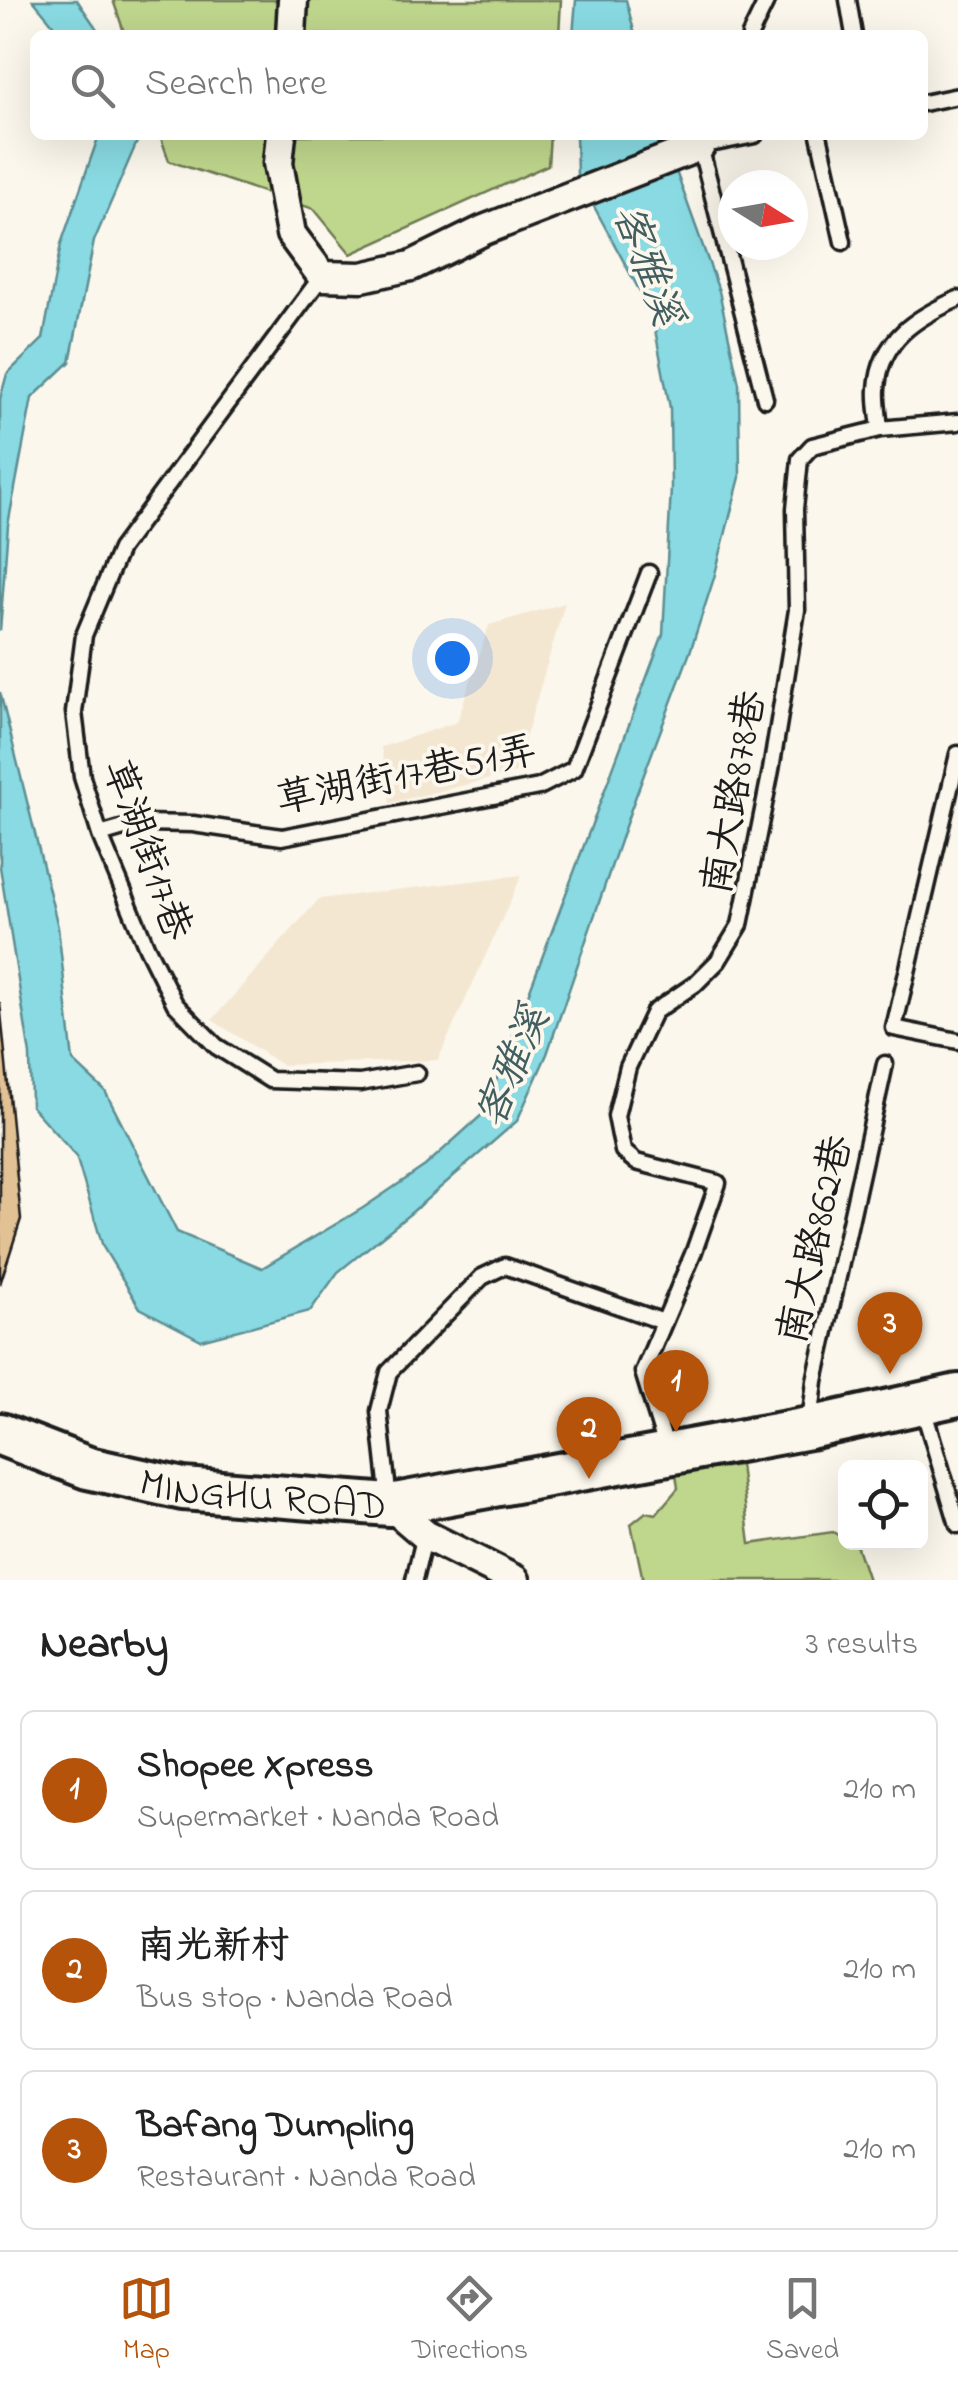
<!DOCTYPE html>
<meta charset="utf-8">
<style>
:root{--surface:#fff;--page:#f2f2f2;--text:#222;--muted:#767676;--line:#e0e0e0;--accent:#b45309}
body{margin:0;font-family:"Indie Flower","LXGW WenKai TC",sans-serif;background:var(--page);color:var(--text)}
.controls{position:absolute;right:30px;bottom:30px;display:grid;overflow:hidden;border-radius:15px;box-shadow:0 10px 40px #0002}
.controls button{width:90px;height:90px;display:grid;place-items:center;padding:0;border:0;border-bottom:2px solid var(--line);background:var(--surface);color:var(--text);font:50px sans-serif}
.compass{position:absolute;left:718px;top:170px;width:90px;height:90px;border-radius:50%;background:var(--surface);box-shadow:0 10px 40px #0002;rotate:101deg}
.you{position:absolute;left:452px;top:658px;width:35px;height:35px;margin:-25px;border:8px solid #fff;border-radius:50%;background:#1a73e8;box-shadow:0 0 0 15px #1a73e833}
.badge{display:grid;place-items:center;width:65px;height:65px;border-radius:50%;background:var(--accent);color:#fff;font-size:32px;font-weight:700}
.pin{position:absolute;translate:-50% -82px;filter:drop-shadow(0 2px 5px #0008)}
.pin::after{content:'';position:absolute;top:52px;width:35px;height:30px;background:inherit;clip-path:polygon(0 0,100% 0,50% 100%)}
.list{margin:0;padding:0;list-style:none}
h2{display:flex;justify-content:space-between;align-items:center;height:130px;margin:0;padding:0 40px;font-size:42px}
h2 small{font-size:32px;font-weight:400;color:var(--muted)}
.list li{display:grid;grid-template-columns:65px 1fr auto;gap:30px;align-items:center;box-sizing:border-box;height:160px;margin:0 20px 20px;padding:0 20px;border:2px solid var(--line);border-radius:15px}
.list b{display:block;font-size:38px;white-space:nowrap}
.list p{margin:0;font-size:32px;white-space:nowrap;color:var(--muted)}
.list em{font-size:32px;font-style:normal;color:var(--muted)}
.icon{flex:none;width:55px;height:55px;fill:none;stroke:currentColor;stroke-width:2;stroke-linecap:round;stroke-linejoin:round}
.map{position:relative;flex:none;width:958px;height:1580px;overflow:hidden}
.search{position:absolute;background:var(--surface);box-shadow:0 10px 40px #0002;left:30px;right:30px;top:30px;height:110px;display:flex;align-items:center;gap:25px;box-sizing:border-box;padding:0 35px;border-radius:15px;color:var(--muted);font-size:38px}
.sheet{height:670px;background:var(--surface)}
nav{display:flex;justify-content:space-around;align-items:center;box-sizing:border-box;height:140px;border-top:2px solid var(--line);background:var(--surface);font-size:28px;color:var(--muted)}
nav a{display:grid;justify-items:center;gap:5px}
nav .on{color:var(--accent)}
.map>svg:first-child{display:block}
.built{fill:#f4e7d2}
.green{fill:#bfd68d;stroke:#6e7954;stroke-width:2.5}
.water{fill:#89dae2;stroke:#5d8e93;stroke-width:2.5}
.building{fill:#e2c194;stroke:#1c1c1c;stroke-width:2.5}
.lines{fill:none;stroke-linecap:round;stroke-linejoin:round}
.lane-casing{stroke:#1c1c1c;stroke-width:21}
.street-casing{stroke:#1c1c1c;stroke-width:35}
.secondary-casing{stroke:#1c1c1c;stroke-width:48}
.lane{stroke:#fbf7ec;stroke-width:14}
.street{stroke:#fbf7ec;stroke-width:28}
.secondary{stroke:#fbf7ec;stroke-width:40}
.labels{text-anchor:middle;stroke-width:8;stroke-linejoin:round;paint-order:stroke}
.street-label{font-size:40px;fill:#1c1c1c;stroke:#fbf7ec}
.water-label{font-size:42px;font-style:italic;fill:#425e61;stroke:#fbf7ec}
</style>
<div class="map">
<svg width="958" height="1580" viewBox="0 0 958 1580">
<rect width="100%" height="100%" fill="#fbf7ec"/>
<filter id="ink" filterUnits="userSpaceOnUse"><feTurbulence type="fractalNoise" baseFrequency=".01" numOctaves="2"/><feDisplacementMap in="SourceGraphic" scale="20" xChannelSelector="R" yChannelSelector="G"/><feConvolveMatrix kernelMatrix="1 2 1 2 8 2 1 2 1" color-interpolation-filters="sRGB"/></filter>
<g filter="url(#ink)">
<!-- built -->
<path class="built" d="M565,603L515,773L390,803L381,747L457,722L489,625Z
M522,875L438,1060L282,1065L212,1020L319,899Z"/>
<!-- green -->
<path class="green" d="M113,0H561L559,35H125Z
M160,135H550L548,165L351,254L314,209L169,161Z
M740,1465L750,1544L833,1532L857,1547L868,1580H643L631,1524L646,1512L656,1514L678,1488L676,1474Z"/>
<!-- water -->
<path class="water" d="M33,0H77L101,35H62Z
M576,0H626L635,35H573Z
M99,135H140L94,241L70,362L32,398L8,525L0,631V399L7,374L43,339L61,244Z
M576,135H663L719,291L739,384L740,477L714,578L690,652L631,809L547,1054L517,1121L411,1213L338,1272L310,1311L201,1340L140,1308L103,1247L76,1156L31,1106L30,1055L0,867V692L58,927L73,1061L105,1091L177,1232L262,1268L363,1208L425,1166L484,1113L663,634L671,489L670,408L652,314L577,175Z"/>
<!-- building -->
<path class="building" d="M0,1002L21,1219L0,1284Z"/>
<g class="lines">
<!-- lane casing -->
<g class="lane-casing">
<path id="lane" d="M848,0L854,35
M750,35L767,0
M923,103L958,96
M755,135L700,146L765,399
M819,135L843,242
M322,276L120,549L84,635L74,712L82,777L100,835L147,948L175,1004L216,1046L270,1080L360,1083L417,1073
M880,429C879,416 876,402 877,389C880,339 917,317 958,299
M958,754L894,1028L958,1041
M100,835L141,823L193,824L282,837L539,787L574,769L649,573
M922,1405L958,1525
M810,1423L815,1381L885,1064
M667,1450L643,1372L693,1254L718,1183L636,1162L623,1151L616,1116L628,1067L654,1012L695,984L718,961L740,925L771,770L797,610L795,509L800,459L812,446L880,429L958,422
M389,1501L379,1411L389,1372L482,1277L505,1266L664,1322
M414,1580L425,1535"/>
</g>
<!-- street casing -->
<g class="street-casing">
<path id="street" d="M291,35L293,0
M281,135L278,163L291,234L322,276L362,277L411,266L484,230L700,146
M390,1505L425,1535L515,1580"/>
</g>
<!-- secondary casing -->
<g class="secondary-casing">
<g id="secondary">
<path id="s1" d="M0,1434L88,1468L183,1489L390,1505L809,1428L958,1395"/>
</g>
</g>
<!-- lane -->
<use href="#lane" class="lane"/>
<!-- street -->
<use href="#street" class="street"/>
<!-- secondary -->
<use href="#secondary" class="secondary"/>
</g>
</g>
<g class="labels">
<!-- street labels -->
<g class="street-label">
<text transform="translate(406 773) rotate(-11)" y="14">草湖街17巷51弄</text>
<text transform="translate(732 792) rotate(-80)" y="14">南大路878巷</text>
<text transform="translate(149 849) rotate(70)" y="14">草湖街17巷</text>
<text transform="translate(813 1239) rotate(-77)" y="14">南大路862巷</text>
<text dy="14" stroke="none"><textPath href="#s1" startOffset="272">MINGHU ROAD</textPath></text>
</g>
<!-- water labels -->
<g class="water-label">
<text transform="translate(650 264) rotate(70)" y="15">客雅溪</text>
<text transform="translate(510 1066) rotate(-67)" y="15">客雅溪</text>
</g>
</g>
</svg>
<div class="controls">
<button><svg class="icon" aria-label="locate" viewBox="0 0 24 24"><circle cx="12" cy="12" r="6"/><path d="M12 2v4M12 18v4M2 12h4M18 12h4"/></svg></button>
</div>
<svg class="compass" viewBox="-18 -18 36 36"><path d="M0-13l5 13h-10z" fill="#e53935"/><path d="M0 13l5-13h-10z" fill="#767676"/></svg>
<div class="you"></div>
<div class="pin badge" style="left:676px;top:1432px">1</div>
<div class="pin badge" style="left:589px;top:1479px">2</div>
<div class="pin badge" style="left:890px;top:1374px">3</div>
<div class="search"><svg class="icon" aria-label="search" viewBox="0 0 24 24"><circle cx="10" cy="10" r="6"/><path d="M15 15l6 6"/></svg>Search here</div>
</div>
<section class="sheet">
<h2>Nearby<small>3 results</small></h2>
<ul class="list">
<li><span class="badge">1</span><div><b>Shopee Xpress</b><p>Supermarket · Nanda Road</p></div><em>210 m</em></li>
<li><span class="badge">2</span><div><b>南光新村</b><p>Bus stop · Nanda Road</p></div><em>210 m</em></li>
<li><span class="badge">3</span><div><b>Bafang Dumpling</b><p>Restaurant · Nanda Road</p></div><em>210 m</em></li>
</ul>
</section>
<nav>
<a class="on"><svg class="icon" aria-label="map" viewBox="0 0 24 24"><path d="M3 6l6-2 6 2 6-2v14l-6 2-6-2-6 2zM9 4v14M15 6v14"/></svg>Map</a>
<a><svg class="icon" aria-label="directions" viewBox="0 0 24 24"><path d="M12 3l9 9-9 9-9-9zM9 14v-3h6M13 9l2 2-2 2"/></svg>Directions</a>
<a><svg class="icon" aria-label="saved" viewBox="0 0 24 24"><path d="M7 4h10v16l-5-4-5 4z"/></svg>Saved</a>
</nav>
